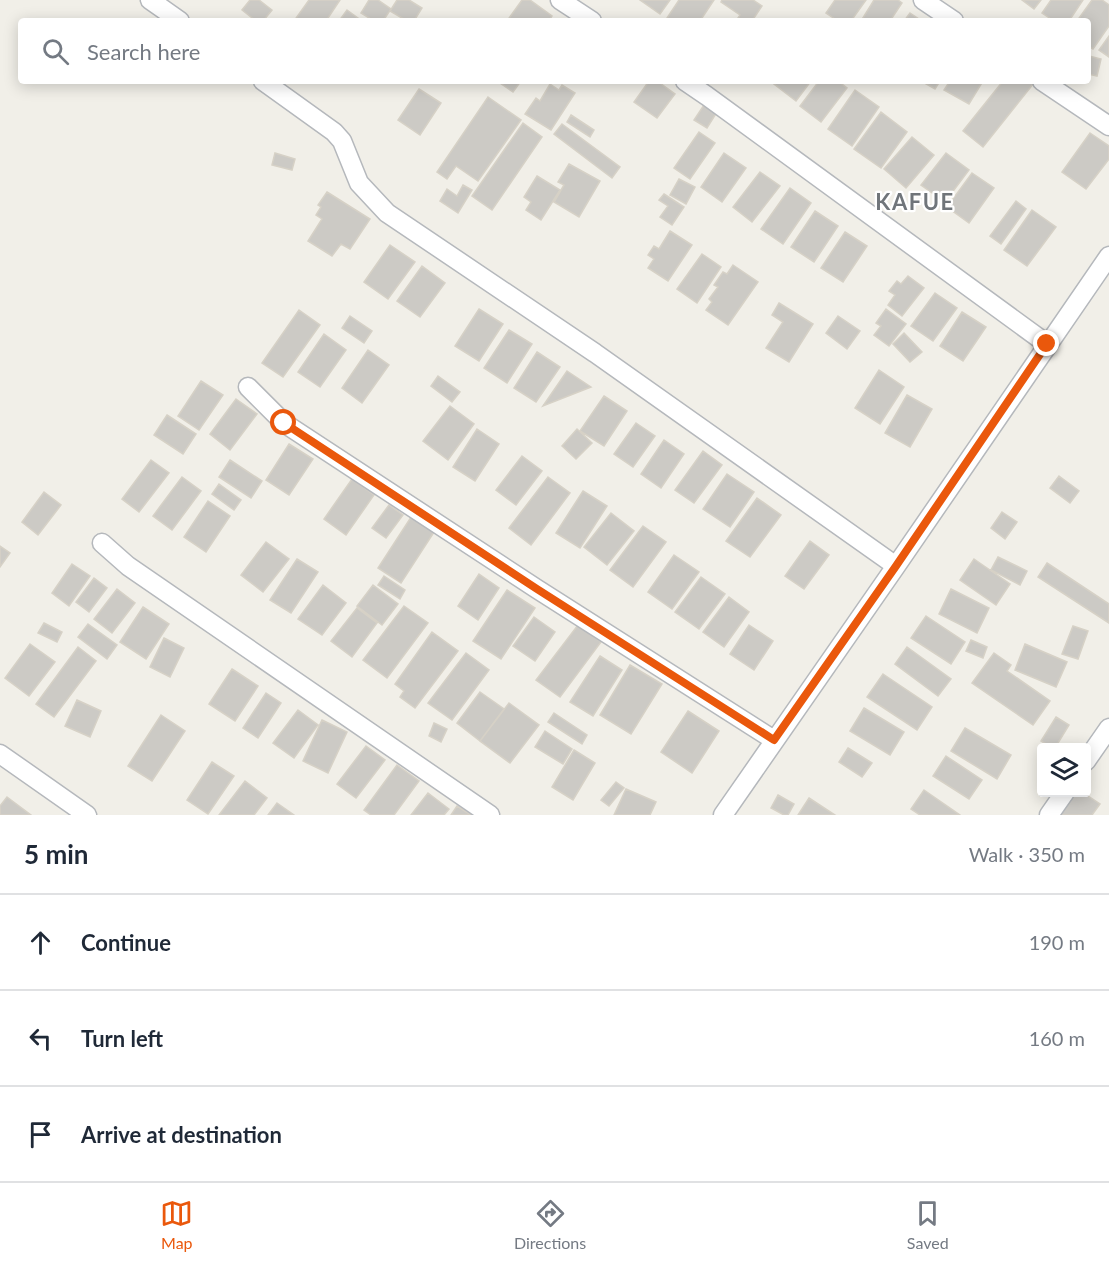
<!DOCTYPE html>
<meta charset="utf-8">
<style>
:root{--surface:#fff;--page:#f2f2f3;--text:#1f2937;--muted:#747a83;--line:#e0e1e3;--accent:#ea580c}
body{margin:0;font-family:Lato,sans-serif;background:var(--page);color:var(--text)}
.controls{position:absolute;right:18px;bottom:18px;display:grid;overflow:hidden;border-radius:6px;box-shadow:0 3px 15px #0003}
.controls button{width:54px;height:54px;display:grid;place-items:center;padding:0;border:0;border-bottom:2px solid var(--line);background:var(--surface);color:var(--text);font:30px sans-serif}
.stop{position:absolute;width:18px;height:18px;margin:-14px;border:4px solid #ea580c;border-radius:50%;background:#fff}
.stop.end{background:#ea580c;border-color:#fff;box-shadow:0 2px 6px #0008}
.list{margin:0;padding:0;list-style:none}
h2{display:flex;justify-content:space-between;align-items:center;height:78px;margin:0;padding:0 24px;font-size:26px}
h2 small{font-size:20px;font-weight:400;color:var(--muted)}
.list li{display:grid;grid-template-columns:39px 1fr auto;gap:18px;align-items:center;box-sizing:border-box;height:96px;padding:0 24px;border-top:2px solid var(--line)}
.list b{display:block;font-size:22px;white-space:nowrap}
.list em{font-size:20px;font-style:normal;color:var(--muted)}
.icon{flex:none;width:33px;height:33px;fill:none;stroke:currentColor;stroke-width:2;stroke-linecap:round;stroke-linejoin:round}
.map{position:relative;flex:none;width:1109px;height:815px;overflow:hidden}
.search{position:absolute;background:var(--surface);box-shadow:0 3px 15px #0003;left:18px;right:18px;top:18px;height:66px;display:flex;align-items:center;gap:15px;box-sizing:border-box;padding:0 21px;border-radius:6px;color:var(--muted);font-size:22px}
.sheet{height:366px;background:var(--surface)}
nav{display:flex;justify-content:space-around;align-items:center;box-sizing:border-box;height:84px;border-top:2px solid var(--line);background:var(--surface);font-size:16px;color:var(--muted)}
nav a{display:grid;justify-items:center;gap:3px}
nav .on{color:var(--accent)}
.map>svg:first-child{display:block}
.building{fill:#cccac5;stroke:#d6d1c6;stroke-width:1.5}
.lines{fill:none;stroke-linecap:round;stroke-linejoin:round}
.street-casing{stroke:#b5b8bc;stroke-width:21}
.street{stroke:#fff;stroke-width:18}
.route{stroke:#ea580c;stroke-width:8}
.labels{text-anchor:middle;stroke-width:4.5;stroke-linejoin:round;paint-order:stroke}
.district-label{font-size:22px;font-weight:bold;letter-spacing:1.5px;fill:#70757a;stroke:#fff}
</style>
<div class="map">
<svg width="1109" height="815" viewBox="0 0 1109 815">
<rect width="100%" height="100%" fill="#f1efe8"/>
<!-- building -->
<path class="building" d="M250,0H259L272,10L263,21H256L242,10Z
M309,0H340L326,21H294Z
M369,0H378L391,9L383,21H374L361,13Z
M397,0H409L422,8L414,21H407L390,11Z
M522,0H530L552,16L549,21H507Z
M640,0H670L660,14Z
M679,0H714L700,21H672L667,18Z
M722,0H753L762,6L752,21H736L740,15L721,2Z
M835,0H866L851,21H838L826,13Z
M874,0H898L902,3L890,21H861Z
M1022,0H1041L1034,9Z
M1051,0H1083L1069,21H1054L1042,13Z
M1092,0H1102L1109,5V26L1093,49L1088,46V21H1077Z
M347,10L362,21H339Z
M910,13L922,21H904Z
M1109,36V57L1099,50Z
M1089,56L1101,59L1097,76L1088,74Z
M497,81H521L513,92Z
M649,81H657L675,94L657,118L634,102Z
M776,81H811L796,101L774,84Z
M819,81H838L847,88L821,122L800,106Z
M921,81H940L935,89Z
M950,81H983L969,104L944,90Z
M1003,81H1031L1034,83L983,147L963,131Z
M550,84L559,90L562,85L575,93L551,130L525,114L536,98L540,101Z
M419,89L441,103L420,135L398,120Z
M855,90L879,107L852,146L828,129Z
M488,97L521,120L478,181L456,166L447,179L437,172Z
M704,105L717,112L707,128L694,120Z
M881,112L907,132L881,168L854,149Z
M571,115L594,130L590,137L567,122Z
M523,123L542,137L492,210L472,196Z
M562,124L620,167L612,178L554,134Z
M699,132L715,143L690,179L674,168Z
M1090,133L1109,146V159L1086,189L1062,172Z
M912,137L934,155L906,188L884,169Z
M275,153L295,159L292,170L272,165Z
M724,153L746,168L722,202L701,187Z
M946,153L969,170L945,202L921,185Z
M569,164L600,181L579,217L554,202L564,185L558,182Z
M760,172L780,186L752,222L733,207Z
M972,173L994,188L969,223L947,207Z
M537,176L560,190L541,220L526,210L531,202L524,197Z
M679,179L695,187L686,204L670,195Z
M463,185L472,190L458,213L440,201L447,189L457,196Z
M790,188L811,203L783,244L761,229Z
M327,192L370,219L350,249L341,244L332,256L308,241L322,219L316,215L321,207L318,205Z
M664,194L684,207L672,225L660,217L668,206L659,200Z
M1016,201L1026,209L1001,244L990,236Z
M1032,210L1056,227L1027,266L1004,250Z
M815,211L838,226L814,262L791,247Z
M670,231L692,245L668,281L648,268L654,259L648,255L654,246L659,249Z
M845,232L867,246L843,282L821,268Z
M390,245L415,262L388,299L364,282Z
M702,254L721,267L697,303L677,289Z
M733,265L758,282L728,325L706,310L712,302L709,299L718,287L714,285L723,272L727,274Z
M422,266L445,283L420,317L397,301Z
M908,276L924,288L902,316L888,305L895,295L889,291L897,281L901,284Z
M935,293L957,308L933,341L911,326Z
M779,303L813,324L789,362L766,348L783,322L772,315Z
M479,309L503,324L479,361L455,346Z
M886,309L906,324L889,346L874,335L881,326L876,323Z
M299,310L320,325L283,377L262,363Z
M962,312L986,327L963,361L940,346Z
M350,316L372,331L364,343L342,328Z
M838,316L860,331L847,349L826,333Z
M509,330L532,344L507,383L484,368Z
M904,333L922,352L910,362L893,344Z
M324,334L346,350L320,387L298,372Z
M368,350L389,365L362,403L342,388Z
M537,352L560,367L536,402L514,388Z
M879,370L904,387L880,424L855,408Z
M567,371L591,387L543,406Z
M438,376L460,392L452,402L431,386Z
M201,381L223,395L199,430L178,416Z
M907,395L932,409L910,447L885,433Z
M604,396L627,411L604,446L580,431Z
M236,399L257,414L230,450L210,434Z
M450,406L474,424L448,460L423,441Z
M167,415L196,434L183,454L154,435Z
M636,423L655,436L633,467L614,454Z
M477,429L499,444L475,481L453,467Z
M577,429L592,443L576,459L562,446Z
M664,440L684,454L661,488L641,474Z
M289,444L313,459L289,495L266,480Z
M703,451L722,465L694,503L675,490Z
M522,456L542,471L516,505L496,490Z
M151,460L169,473L139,512L122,499Z
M230,460L262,481L251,498L219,477Z
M727,474L754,492L730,527L703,509Z
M1059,476L1079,491L1070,503L1050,488Z
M182,477L201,491L172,530L153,516Z
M548,477L570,493L531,545L509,528Z
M352,479L374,495L346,535L324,519Z
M219,484L241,500L234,510L212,494Z
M583,491L607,506L580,548L556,533Z
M44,492L61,505L38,535L22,522Z
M757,498L781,515L750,557L726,541Z
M208,501L230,516L206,552L184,537Z
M389,505L403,515L386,538L372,528Z
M415,511L438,526L401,583L378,568Z
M1002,512L1017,522L1005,539L991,528Z
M611,513L634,531L607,565L584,547Z
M643,526L666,542L633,587L610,570Z
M810,541L829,555L804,589L785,576Z
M266,542L289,559L263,592L241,575Z
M0,546L10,553L0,567Z
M674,555L699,572L672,609L648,592Z
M998,557L1027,571L1020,585L991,570Z
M297,559L318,572L291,613L270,600Z
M974,559L1010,584L996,605L960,580Z
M1047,563L1109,604V623L1038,577Z
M72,564L90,576L69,606L52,593Z
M479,574L499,588L478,620L458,606Z
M384,576L405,590L400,599L378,585Z
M701,577L725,594L699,629L675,612Z
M94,578L107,588L89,612L76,602Z
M323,585L346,603L322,635L298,619Z
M373,585L398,604L382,625L357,606Z
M117,589L135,603L112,633L94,619Z
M951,589L989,608L977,633L939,614Z
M507,590L535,608L501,659L473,641Z
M729,597L749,612L724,647L703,632Z
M404,606L428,623L387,678L363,660Z
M143,607L169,624L146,659L120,642Z
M357,608L377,623L352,657L331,641Z
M926,616L965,642L951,664L911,638Z
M534,617L555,632L535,661L513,646Z
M44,623L62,632L57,642L38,633Z
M88,624L117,645L107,659L78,637Z
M578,625L601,642L560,697L536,680Z
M749,625L773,641L754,670L730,654Z
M1073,626L1088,631L1078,659L1062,654Z
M432,632L458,651L415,708L400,697L404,691L395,684Z
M164,638L184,648L170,677L150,667Z
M971,640L987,647L983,658L966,651Z
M30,644L55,662L29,696L5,678Z
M1025,644L1067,662L1056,687L1015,670Z
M78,647L96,661L54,717L36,704Z
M907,647L951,679L938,696L895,664Z
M466,653L489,670L452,720L428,703Z
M994,653L1011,665L1007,671L1050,701L1033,725L972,683Z
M600,656L622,670L593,716L570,702Z
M630,665L662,684L631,734L600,715Z
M232,669L258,686L235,721L209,704Z
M883,674L932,707L917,730L867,697Z
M480,692L504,709L480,741L457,723Z
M266,693L281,703L258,738L243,728Z
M77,700L101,711L90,737L65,726Z
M509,703L539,725L510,763L480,741Z
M864,708L904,732L890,755L850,731Z
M298,710L318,725L294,758L273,743Z
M688,711L719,731L692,773L661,752Z
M554,713L587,735L582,744L548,722Z
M161,715L185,731L152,781L128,766Z
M1056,717L1069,725L1055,748H1052L1041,741Z
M322,720L347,732L328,773L303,761Z
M434,723L447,729L441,742L429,736Z
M965,728L1011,755L997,779L951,751Z
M545,731L572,749L563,764L535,747Z
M366,746L385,760L356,798L337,784Z
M848,748L872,763L862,777L839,762Z
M574,750L595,763L573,800L552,787Z
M946,756L982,780L969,799L933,776Z
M212,762L234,776L208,814L187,800Z
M397,765L419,781L394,815H371L364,810Z
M245,781L267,798L254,815H219Z
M616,782L624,788L609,806L601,800Z
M626,789L656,802L650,815H614Z
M924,790L960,815H920L911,809Z
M1074,792H1082L1100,804L1092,815H1059Z
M428,793L449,809L444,815H411Z
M778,795L794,804L788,815H784L771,808Z
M7,797L31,815H0V806Z
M809,798L835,815H798Z
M277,803L294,815H268Z
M457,806L471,815H451Z"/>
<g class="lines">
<!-- street casing -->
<g class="street-casing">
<path id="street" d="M150,0L180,21
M560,0L592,21
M923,0L954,21
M263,81L334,132L342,141L359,183L387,213L595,353L896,566
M685,81L707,96L1047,344
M1042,81L1109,126
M248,387L284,423L537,589L774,740
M102,543L128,566L490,815
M0,754L87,815
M1086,761L1109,728
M723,815L896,566L1109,256
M1049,815L1065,792"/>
</g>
<!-- street -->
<use href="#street" class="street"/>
</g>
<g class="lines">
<!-- route -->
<path class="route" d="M284,423L537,589L774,740L896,566L1047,344"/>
</g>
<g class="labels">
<!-- district labels -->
<g class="district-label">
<text x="915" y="210">KAFUE</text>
</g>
</g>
</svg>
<div class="controls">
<button><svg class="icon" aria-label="layers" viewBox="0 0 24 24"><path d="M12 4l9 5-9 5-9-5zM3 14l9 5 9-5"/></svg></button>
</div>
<div class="stop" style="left:284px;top:423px"></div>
<div class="stop end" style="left:1047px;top:344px"></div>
<div class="search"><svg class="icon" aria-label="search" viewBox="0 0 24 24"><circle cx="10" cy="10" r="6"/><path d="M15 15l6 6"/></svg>Search here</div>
</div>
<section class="sheet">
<h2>5 min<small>Walk · 350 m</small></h2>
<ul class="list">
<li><svg class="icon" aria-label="ahead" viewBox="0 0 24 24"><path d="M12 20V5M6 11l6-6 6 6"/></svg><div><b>Continue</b></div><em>190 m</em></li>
<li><svg class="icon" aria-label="left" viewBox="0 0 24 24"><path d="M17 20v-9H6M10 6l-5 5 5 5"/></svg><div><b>Turn left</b></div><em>160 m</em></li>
<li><svg class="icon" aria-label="arrive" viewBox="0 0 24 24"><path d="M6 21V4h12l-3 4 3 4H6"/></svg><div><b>Arrive at destination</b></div></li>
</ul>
</section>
<nav>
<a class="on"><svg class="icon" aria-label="map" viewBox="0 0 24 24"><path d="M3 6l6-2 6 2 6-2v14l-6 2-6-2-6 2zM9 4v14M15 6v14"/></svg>Map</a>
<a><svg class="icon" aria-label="directions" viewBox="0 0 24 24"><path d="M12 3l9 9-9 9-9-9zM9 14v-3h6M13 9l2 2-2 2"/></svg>Directions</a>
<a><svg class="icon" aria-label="saved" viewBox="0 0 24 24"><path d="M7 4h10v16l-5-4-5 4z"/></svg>Saved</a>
</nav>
